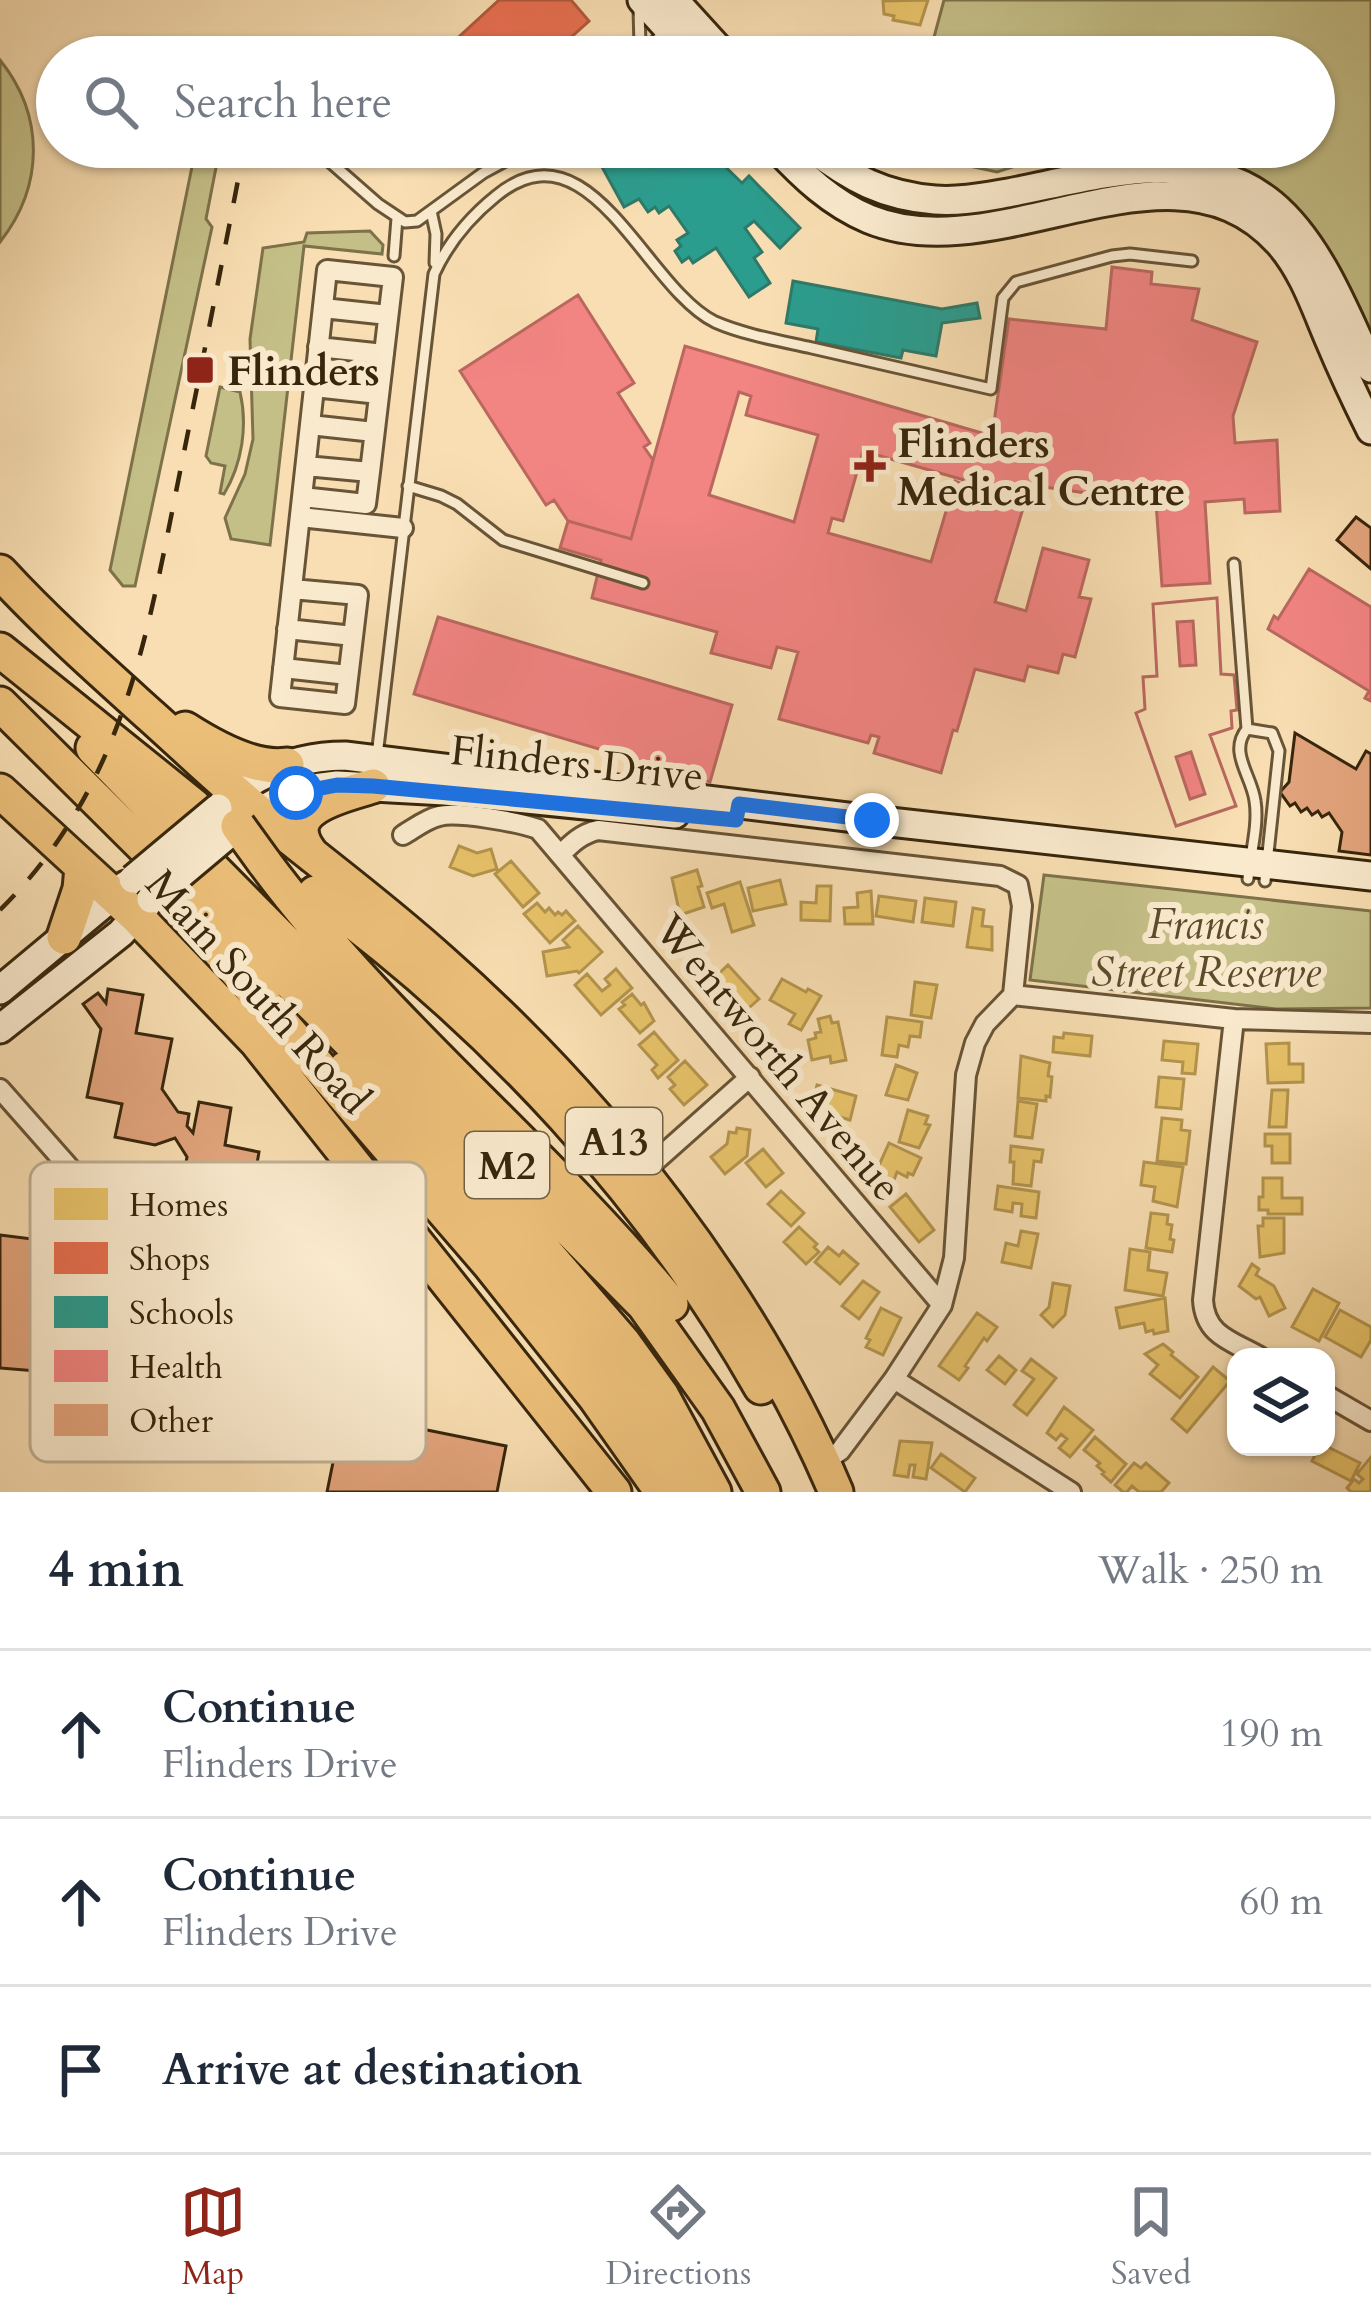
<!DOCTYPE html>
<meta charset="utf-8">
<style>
:root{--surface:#fff;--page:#f2f2f3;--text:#1f2937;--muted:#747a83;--line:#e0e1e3;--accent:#8f2418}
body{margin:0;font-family:Cardo,serif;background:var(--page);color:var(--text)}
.controls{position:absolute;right:36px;bottom:36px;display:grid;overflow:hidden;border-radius:24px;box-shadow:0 3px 9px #0004}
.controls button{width:108px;height:108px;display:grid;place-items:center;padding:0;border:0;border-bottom:3px solid var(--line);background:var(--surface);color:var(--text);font:60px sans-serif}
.stop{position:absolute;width:36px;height:36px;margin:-27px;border:9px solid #1a73e8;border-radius:50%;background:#fff}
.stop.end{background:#1a73e8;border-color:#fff;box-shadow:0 3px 12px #0008}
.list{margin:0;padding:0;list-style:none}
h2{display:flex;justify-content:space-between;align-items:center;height:156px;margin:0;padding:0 48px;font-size:51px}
h2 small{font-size:39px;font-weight:400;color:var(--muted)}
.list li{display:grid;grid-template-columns:78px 1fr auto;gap:36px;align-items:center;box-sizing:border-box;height:168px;padding:0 48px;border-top:3px solid var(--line)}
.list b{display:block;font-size:45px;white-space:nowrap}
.list p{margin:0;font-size:39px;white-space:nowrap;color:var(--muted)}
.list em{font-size:39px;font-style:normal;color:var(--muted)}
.icon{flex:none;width:66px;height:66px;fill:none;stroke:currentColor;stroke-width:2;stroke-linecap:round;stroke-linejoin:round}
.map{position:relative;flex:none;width:1371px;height:1492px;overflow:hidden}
.search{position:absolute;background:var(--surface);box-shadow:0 3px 9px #0004;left:36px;right:36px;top:36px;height:132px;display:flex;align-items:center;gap:30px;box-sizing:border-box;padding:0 42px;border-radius:66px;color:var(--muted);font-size:45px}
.sheet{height:660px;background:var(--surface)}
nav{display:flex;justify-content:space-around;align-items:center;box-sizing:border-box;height:168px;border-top:3px solid var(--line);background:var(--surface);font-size:33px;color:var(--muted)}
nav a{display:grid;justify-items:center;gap:6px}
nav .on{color:var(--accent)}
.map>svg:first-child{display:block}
.green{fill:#c4bf87;stroke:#7e724a;stroke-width:3}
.homes{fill:#e9c46a;stroke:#b4954e;stroke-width:3}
.shops{fill:#e76f51;stroke:#b2593c;stroke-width:3}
.schools{fill:#2a9d8f;stroke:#2e7968;stroke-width:3}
.health{fill:#f28482;stroke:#ba685f;stroke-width:3;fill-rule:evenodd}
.building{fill:#e2a47c;stroke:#38260c;stroke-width:3}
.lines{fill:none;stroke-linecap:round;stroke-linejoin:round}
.lane-casing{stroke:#685436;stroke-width:15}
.street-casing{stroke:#685436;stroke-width:24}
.secondary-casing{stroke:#38260c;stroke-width:33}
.highway-casing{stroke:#38260c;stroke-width:39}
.lane{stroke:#faeacd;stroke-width:9}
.street{stroke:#faeacd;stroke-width:18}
.secondary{stroke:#faeacd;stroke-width:27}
.highway{stroke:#ecbf79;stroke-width:33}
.rail{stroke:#38260c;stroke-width:4.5;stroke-dasharray:21 21;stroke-linecap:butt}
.secondary-bridge-casing{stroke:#38260c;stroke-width:33;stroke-linecap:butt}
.highway-bridge-casing{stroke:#38260c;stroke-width:39;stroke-linecap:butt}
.secondary-bridge{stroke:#faeacd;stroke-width:27}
.highway-bridge{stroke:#ecbf79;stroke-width:33}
.route{stroke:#1a73e8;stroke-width:15}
.poi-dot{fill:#8f2418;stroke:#faeacd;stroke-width:4.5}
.labels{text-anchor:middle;stroke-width:12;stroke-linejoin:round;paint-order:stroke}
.shield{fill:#faeacd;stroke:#726146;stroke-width:3}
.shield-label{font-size:39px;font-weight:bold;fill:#38260c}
.poi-label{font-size:42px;font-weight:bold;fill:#38260c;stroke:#faeacd;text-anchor:start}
.street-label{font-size:42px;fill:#38260c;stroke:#faeacd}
.park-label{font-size:42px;font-style:italic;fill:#5b4c2b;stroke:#faeacd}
.key{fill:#faeacd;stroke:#c0af93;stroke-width:3}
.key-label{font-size:33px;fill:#38260c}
</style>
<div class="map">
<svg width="1371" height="1492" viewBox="0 0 1371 1492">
<rect width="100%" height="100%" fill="#f8deb2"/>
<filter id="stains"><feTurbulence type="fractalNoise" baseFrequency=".00167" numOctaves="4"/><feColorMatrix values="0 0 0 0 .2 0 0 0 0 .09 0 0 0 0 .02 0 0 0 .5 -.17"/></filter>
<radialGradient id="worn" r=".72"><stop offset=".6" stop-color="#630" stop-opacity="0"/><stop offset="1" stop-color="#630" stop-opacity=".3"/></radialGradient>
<!-- green -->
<path class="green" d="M944,0H1371V349L1251,192L1227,147H1314V57H933L930,52Z
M0,60C45,116 44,186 0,242Z
M196,147H220L206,219L212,227L135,586H123L110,570Z
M961,147H1075L997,172L969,166Z
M370,231L383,245L382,254L304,246L270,545L231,539L225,518L245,474L253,439L250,339L263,248L304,242L307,233Z
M220,387L240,392C248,426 242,464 224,494L220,493L225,466L211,463L206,456Z
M1044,875L1371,911V1008L1276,1009L1030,980Z"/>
<!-- homes -->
<path class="homes" d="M928,0L920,25L893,20L894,16L884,14L883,1Z
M459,846L477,853L491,849L497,869L473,876L450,867Z
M511,861L539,893L523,907L495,874Z
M697,870L702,886L698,887L704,907L680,915L672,878Z
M780,880L786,904L753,911L748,888Z
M740,882L754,925L732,932L724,904L712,908L707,893Z
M817,886H831L830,921L801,920V902L816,903Z
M871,891L873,924H845L844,908L858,907L857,893Z
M879,896L916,901L913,922L876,916Z
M925,898L956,902L953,926L922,922Z
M537,903L545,912L549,908L555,915L558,912L562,915L566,911L575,921L550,943L524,914Z
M973,908L984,910L982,926L992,927V950L967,947Z
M578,926L602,952L579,973L577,971L547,976L543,952L569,947L563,940Z
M728,965L759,999L742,1014L712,980Z
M616,969L632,988L601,1015L575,985L587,974L602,991L610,985L605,979Z
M782,979L806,992L808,989L821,996L801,1030L789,1024L795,1014L770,1000Z
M915,982L937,985L931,1018L911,1015Z
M632,994L641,1005L644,1003L654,1021L640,1033L619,1009L625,1005L622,1002Z
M830,1016L832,1023L838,1022L846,1060L831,1063L830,1056L812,1060L808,1040L816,1038L815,1033L821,1032L818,1019Z
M887,1017L922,1022L920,1037L910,1036L908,1047L899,1045L897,1057L882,1055Z
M654,1032L678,1060L658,1078L652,1070L657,1065L639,1045Z
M1064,1033L1092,1036L1090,1056L1053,1052L1054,1037L1063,1038Z
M1164,1041L1198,1044L1195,1074L1182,1073L1183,1062L1162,1060Z
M1289,1043V1064H1303V1082L1268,1083L1266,1044Z
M1021,1056L1050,1063L1048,1076L1052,1077L1050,1097L1046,1096V1101L1018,1098Z
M685,1061L707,1085L684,1105L670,1089L675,1085L668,1077Z
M896,1065L917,1073L908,1100L886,1095Z
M1159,1077L1184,1079L1181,1109L1156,1107Z
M817,1085L856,1096L850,1120L811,1108Z
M1272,1090H1288L1286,1127H1269Z
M1018,1101L1037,1104L1032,1138L1015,1136Z
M908,1110L928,1116L925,1124L930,1125L919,1148L899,1142Z
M1162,1118L1182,1120L1181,1130L1190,1131L1186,1164L1157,1161Z
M737,1128L750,1130L747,1156L725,1174L711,1157L727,1144L729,1132L736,1133Z
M1265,1134H1290V1163H1272V1146H1265Z
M889,1143L921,1158L913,1175L908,1173L907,1177L897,1172L894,1180L876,1172Z
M1011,1146L1043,1150L1041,1162L1034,1161L1031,1186L1013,1184L1014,1162H1010Z
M763,1149L783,1173L766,1187L746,1163Z
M1144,1162L1183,1167L1177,1207L1153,1201L1155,1187L1141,1185Z
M1263,1178H1282V1198H1302V1214H1268V1210H1259V1197H1263Z
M998,1186L1039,1192L1036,1218L1021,1216L1022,1204L1013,1203L1012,1212L995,1209Z
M781,1191L804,1213L791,1226L768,1204Z
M906,1194L934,1230L919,1242L890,1207Z
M1151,1213L1168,1215L1167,1224L1172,1225L1170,1239L1174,1240L1172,1252L1146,1248Z
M1263,1218H1284V1253L1260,1257L1258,1226H1263Z
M799,1227L817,1244L814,1247L819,1252L806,1264L784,1242Z
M1021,1231L1038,1234L1031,1268L1002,1262L1006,1243L1018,1246Z
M828,1247L839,1256L843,1251L858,1264L840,1284L815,1262Z
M1130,1249L1150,1252L1148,1270L1167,1273L1163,1296L1125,1290Z
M1252,1264L1259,1269L1256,1275L1274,1286L1285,1308L1269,1316L1260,1297L1256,1299L1239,1286Z
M863,1281L879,1292L859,1319L842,1306Z
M1053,1283L1070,1286L1065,1315L1053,1327L1041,1315L1049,1307Z
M1313,1289L1339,1303L1319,1341L1292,1327Z
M1165,1298L1168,1331L1154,1334L1153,1330L1146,1332L1144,1323L1120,1328L1116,1308Z
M881,1308L901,1318L883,1355L866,1347L870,1340L866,1338Z
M1340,1310L1371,1327V1340L1361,1357L1325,1337Z
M977,1313L997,1327L987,1341L984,1338L965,1366L968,1368L959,1380L939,1366Z
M1163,1344L1173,1352L1171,1355L1198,1377L1180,1398L1150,1374L1158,1365L1145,1354Z
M999,1356L1016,1370L1005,1384L987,1370Z
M1031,1359L1056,1378L1027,1415L1014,1405L1034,1379L1022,1371Z
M1213,1367L1230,1381L1187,1432L1172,1419Z
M1064,1407L1093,1430L1070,1457L1059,1448L1067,1439L1061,1434L1056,1440L1047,1433Z
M1095,1437L1126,1464L1111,1482L1102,1474L1104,1472L1097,1466L1100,1463L1084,1450Z
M900,1441L932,1443L926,1479L913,1477L915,1465H910L908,1477L894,1475Z
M1326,1446L1360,1463L1351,1481L1312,1461L1319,1447Z
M941,1454L975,1478L965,1492L931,1468Z
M1371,1457V1492H1351L1347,1488L1354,1479L1359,1483L1363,1479L1357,1474Z
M1134,1463L1141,1468L1146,1463L1169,1483L1161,1492H1139L1132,1486L1127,1492H1123L1115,1485Z"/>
<!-- shops -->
<path class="shops" d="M499,0H571L589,21L549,57H437Z"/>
<!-- schools -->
<path class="schools" d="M591,147H705L742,183L749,176L800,228L780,248L754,221L745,228L762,252L754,258L770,283L749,297L716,248L693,263L689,257L682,262L675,251L681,246L677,240L688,233L669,206L659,213L655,207L648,212L639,199L624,207Z
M793,281L942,309L977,303L980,318L942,323L936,356L903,350L901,358L816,342L818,329L786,323Z"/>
<!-- health -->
<path class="health" d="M1112,267L1152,272L1151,284L1199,289L1192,320L1257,342L1233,416L1235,443L1277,440L1280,511L1245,513L1244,499L1205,502L1210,583L1162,586L1156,503L1030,485L995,602L1026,611L1043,548L1089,560L1079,597L1091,599L1075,657L1063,654L1058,673L1028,666L1024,681L975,669L957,731L953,730L941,773L874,753L879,737L871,735L868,743L779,719L798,652L777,647L771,668L711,653L717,632L592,598L601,560L560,548L568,521L631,539L685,346L992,436L1009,319L1106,329ZM739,392L751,396L746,415L818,435L794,522L709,495ZM863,451L964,480L962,484L955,481L931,562L828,533L832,518L843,521Z
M578,295L634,383L618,393L650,443L644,447L653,460L631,539L568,521L554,500L546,505L460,371Z
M1309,569L1371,607V701L1365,698L1369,691L1268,629L1274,616L1278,619Z
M1217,598L1221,674L1234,675L1237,710L1231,711L1232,728L1210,735L1236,806L1176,826L1136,713L1145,709L1143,677L1157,676L1153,604ZM1193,621L1196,665L1180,666L1177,622Z
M1217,598L1221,674L1234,675L1237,710L1231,711L1232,728L1210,735L1236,806L1176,826L1136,713L1145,709L1143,677L1157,676L1153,604ZM1191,752L1205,794L1190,799L1176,757Z
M438,617L732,705L710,782L414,694Z"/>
<!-- building -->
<path class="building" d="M1356,517L1371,528V569L1337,540Z
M1295,733L1356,769L1366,751L1371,754V855L1339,851L1342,832L1329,813L1322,817L1318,811L1312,815L1307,808L1301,812L1295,803L1290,806L1280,792L1289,782Z
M108,989L143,995L136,1033L172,1039L162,1089L178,1112L189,1114L187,1126L193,1133L199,1102L231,1108L225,1145L259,1152L248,1216L266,1243L251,1253L243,1240L240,1256L207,1249L214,1214L177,1207L187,1157L175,1138L155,1145L115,1137L122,1104L87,1097L101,1029L83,1004L98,993L106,1003Z
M0,1235L80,1245L61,1373L0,1368Z
M343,1413L506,1446L497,1492H327Z"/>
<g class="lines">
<!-- lane casing -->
<g class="lane-casing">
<path id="lane" d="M636,57L640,46L639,9
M638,57L665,32
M313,147L378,204L405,222L417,221L483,173L531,147
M431,211L436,234L435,263
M394,256L397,218
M408,486L441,496L457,504L503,540L643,583
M1234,564L1247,729
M377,756L434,274C448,243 470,217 496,196C590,118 645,288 715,322C745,335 781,341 812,348C872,362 931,375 991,389L1003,298L1016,282L1112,256L1130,254L1192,261
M1248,879C1250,855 1259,825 1255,801C1252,776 1228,752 1247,729L1272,733L1279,751L1265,881
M152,1291L223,1400"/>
</g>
<!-- street casing -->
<g class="street-casing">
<path id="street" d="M323,308L388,315
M318,347L384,354
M314,387L379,394
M310,425L374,432
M302,497L366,504L370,472
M300,517L403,528
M292,589L358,595L345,704L280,697L327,270L393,277L370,472L306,466
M287,629L353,636
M283,668L348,675
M403,835C415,828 426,819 439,816C457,811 519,822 538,829L942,1305
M560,855C572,843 581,834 598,830L1000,876L1018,885L1022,906L1013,995L985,1024L975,1043L966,1075L954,1258L942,1305L894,1379L840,1451L823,1463
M1013,995L1234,1019L1371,1023
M1234,1019L1203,1300C1205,1336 1232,1341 1260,1357
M0,1089L90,1191L152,1291
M642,1173L750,1077
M894,1379L1071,1492
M1326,1395L1371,1421"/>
</g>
<!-- secondary casing -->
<g class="secondary-casing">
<path id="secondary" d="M642,0L694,57
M674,0L726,57
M776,147C803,176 831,203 869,219C1000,273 1172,124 1279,243C1303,270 1315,306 1329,339C1342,370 1356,400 1371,430
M811,147C850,178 884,196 935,200C959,202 984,197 1008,193C1093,177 1197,142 1272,204C1319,243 1346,314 1371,368
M224,802C258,772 299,756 345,756L872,820L1371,876
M243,821L289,795L314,788L337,785L445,791L675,814
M0,990L126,885
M0,1029L121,933L147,904"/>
</g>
<!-- highway casing -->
<g class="highway-casing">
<path id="highway" d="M0,572C47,623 100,670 151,716C190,751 227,787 267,819C326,867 387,912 443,963C604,1105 752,1294 836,1492
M0,650L194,806
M0,704L144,847
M185,729C213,747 253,770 287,765
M93,748L169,826
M0,791L136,916L256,1041L614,1492
M313,856C274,809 341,796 373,786
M264,862C384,1024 544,1149 671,1304
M212,868L644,1305L718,1409L763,1492
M187,889L294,986L398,1090L502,1202L623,1342L662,1396L714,1492
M315,893C494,1024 651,1194 761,1387
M183,909L490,1265L595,1397L662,1492
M64,937L80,889L82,867
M346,1068L488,1224L615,1385L696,1492"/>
</g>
<!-- lane -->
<use href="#lane" class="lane"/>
<!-- street -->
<use href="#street" class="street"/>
<!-- secondary -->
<use href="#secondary" class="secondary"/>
<!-- highway -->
<use href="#highway" class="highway"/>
<!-- rail -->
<path class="rail" d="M0,910C127,784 148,629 182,462C203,358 224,254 244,149"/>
<!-- secondary-bridge casing -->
<g class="secondary-bridge-casing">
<path id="secondary-bridge" d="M133,879L218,808
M151,899L238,826"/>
</g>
<!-- highway-bridge casing -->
<g class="highway-bridge-casing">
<path id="highway-bridge" d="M238,826L264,862"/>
</g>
<!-- secondary-bridge -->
<use href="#secondary-bridge" class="secondary-bridge"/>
<!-- highway-bridge -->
<use href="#highway-bridge" class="highway-bridge"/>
</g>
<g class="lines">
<!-- route -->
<path class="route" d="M296,793L337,785L373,786L736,820L739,804L872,820"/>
</g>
<!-- markers -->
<g class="poi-dot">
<rect x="185" y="355" width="30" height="30" rx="6"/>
<path d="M864 448h12v12h12v12h-12v12h-12v-12h-12v-12h12z"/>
</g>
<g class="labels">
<!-- shield labels -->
<g class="shield">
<rect x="566" y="1108" width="96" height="66" rx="9"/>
<rect x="465" y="1132" width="84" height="66" rx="9"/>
</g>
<g class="shield-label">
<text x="614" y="1155">A13</text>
<text x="507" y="1179">M2</text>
</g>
<!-- poi labels -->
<g class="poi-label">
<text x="227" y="385">Flinders</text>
<text x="897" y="457">Flinders<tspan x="897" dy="48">Medical Centre</tspan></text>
</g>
<!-- street labels -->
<g class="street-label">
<text transform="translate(577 762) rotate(6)" y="15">Flinders Drive</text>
<text transform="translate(259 991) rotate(48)" y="15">Main South Road</text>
<text transform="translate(779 1057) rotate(50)" y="15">Wentworth Avenue</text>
</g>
<!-- park labels -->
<g class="park-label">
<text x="1206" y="938">Francis<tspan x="1206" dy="48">Street Reserve</tspan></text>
</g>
</g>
<!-- legend -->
<rect x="30" y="1162" width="396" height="300" rx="18" class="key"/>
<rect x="54" y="1188" width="54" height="32" fill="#e9c46a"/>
<rect x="54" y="1242" width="54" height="32" fill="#e76f51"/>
<rect x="54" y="1296" width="54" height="32" fill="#2a9d8f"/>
<rect x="54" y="1350" width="54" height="32" fill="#f28482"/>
<rect x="54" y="1404" width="54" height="32" fill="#e2a47c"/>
<g class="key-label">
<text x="129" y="1216">Homes</text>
<text x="129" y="1270">Shops</text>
<text x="129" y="1324">Schools</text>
<text x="129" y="1378">Health</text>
<text x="129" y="1432">Other</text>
</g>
<rect width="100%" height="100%" filter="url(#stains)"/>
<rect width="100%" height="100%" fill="url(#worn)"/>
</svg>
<div class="controls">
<button><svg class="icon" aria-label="layers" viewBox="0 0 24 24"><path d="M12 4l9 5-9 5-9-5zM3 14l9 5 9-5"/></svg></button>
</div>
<div class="stop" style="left:296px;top:793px"></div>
<div class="stop end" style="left:872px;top:820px"></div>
<div class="search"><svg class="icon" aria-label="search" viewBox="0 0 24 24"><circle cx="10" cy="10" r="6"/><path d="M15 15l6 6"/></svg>Search here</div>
</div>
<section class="sheet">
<h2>4 min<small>Walk · 250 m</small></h2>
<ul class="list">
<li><svg class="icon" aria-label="ahead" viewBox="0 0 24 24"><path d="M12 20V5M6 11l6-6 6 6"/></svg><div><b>Continue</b><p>Flinders Drive</p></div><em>190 m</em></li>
<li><svg class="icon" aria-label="ahead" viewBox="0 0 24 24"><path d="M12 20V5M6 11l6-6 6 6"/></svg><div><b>Continue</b><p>Flinders Drive</p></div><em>60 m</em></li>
<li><svg class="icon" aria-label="arrive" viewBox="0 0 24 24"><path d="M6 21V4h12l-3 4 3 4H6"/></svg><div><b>Arrive at destination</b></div></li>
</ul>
</section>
<nav>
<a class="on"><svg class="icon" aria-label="map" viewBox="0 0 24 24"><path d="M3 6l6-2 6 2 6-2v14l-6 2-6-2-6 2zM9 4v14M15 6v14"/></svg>Map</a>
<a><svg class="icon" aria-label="directions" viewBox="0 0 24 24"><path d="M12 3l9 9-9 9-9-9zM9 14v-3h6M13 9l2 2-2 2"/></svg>Directions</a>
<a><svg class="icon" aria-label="saved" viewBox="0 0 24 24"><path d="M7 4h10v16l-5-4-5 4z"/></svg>Saved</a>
</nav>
